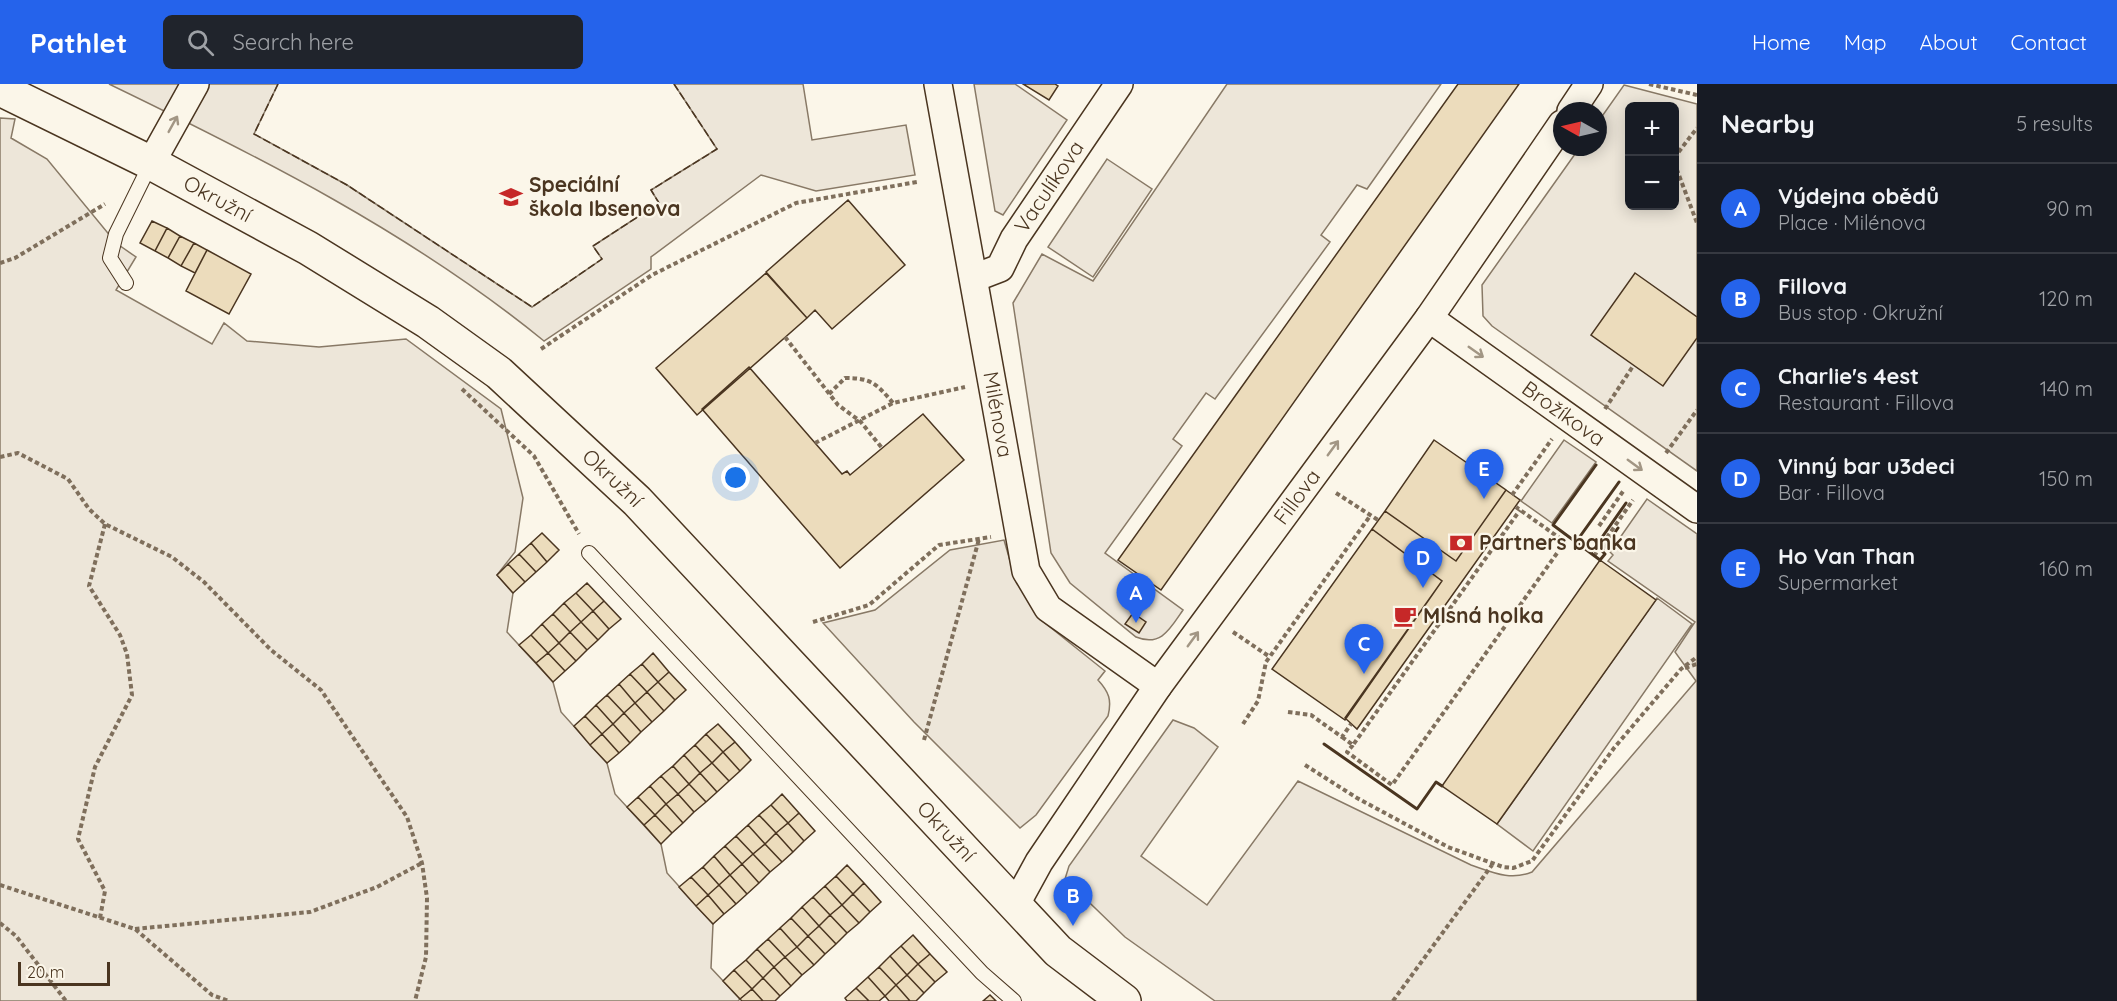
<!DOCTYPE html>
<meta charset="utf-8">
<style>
:root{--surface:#171b24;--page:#20242c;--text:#f1f3f6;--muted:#9ea1a6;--line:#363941;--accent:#2563eb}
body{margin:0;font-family:Quicksand,sans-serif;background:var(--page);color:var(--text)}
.controls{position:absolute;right:18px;top:18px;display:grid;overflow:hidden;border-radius:9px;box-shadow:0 3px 15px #0003}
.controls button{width:54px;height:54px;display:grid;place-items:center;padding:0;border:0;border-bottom:2px solid var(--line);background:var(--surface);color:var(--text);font:30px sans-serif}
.compass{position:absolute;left:1553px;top:18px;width:54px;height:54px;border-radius:50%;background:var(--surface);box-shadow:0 3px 15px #0003;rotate:278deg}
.scale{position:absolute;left:18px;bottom:15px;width:92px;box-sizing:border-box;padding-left:6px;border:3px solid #4a3520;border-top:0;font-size:16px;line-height:21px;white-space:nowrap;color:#4a3520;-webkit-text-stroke:4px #fbf6e9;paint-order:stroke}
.you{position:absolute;left:736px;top:394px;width:21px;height:21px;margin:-15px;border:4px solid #fff;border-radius:50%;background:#1a73e8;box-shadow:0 0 0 9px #1a73e833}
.badge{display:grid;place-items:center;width:39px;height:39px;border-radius:50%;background:var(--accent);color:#fff;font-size:20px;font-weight:700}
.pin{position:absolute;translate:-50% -50px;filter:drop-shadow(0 2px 3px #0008)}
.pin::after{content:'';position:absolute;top:32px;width:21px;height:18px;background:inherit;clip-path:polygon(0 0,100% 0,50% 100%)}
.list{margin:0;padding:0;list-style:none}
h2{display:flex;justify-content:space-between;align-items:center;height:78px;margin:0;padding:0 24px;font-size:26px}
h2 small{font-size:20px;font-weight:400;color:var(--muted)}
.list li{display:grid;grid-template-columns:39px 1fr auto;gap:18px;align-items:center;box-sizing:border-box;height:90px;padding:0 24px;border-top:2px solid var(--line)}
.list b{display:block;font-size:22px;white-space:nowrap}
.list p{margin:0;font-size:20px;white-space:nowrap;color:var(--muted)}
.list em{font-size:20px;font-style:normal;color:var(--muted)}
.icon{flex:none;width:33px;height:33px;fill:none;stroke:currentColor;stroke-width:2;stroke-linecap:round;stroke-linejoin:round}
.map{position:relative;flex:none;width:1697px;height:917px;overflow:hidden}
header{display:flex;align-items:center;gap:36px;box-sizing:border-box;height:84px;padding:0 30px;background:var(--accent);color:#fff}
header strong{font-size:28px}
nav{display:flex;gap:33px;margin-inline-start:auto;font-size:21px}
.search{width:420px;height:54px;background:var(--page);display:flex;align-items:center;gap:15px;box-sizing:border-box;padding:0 21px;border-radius:9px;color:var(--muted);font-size:22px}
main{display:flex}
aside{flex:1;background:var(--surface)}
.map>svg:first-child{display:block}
.green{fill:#ede6d9;stroke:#887966;stroke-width:1.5;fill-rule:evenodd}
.building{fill:#ecdcbc;stroke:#4a3520;stroke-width:1.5}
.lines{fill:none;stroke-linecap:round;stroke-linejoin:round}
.lane-casing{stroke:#4a3520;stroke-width:16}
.street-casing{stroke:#4a3520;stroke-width:30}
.secondary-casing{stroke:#4a3520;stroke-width:36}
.path{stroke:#7f6f5c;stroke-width:4;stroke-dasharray:4.5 3;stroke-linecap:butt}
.lane{stroke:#fbf6e9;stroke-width:14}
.street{stroke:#fbf6e9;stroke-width:27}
.secondary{stroke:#fbf6e9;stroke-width:33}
.fence{stroke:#4a3520;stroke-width:1.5;stroke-dasharray:8 3;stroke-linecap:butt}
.wall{stroke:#4a3520;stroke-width:3}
.oneway{stroke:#a29684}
.labels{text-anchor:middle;stroke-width:4.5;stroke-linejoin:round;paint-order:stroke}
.poi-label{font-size:21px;font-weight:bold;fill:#4a3520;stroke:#fbf6e9;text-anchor:start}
.street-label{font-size:21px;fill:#4a3520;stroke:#fbf6e9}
</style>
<header>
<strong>Pathlet</strong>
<div class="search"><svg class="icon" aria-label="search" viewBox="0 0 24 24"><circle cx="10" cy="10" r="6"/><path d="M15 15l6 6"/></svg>Search here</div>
<nav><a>Home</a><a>Map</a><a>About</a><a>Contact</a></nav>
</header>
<main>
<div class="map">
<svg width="1697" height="917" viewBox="0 0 1697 917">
<rect width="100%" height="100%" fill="#fbf6e9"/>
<!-- green -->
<path class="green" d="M109,0H278L254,50L347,101L532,223L602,175L593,162L659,119L651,106L717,65L674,0H803L812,56L906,41L915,91L816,107L761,91L651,173V185L544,257C413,150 260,73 109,0Z
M974,0H1015L1067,36L1003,131L995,127Z
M1227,0H1441L1367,105L1357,101L1321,151L1330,158L1215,315L1206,309L1173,355L1182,362L1105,469L1183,526C1170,545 1161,563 1136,553L1070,499L1051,469L1013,219L1042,170L1093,197Z
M1624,1L1697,20V387L1492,242L1483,232L1482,201L1580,63H1598V38ZM1630,22H1674V122H1630Z
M0,34L15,35L11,54L47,75L116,159L136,173L116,206L212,260L224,239L247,257L319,263L406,255L501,325L523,414L515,468L497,491L513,509L507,548L553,598L561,628L607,679L615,710L661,760L667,789L713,840L711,884L740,915L738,917H0Z
M1107,75L1152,105L1093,193L1048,163Z
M1564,356L1596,378L1552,439L1521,417Z
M1647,415L1697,450V917H1215L1125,853L1065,795L1069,782L1173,636L1194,644L1218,663L1141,772L1207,821L1298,697L1471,781C1492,788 1510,797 1532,788L1696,597L1675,568L1695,538L1608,477L1613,471L1610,468Z
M1004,456L1015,494L1040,535L1105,587L1098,596C1109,608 1112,616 1108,632L1036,731L1020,744L914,638L823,539L875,526L950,466Z
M1657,514L1692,540L1533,767L1497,740Z"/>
<!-- building -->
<path class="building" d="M1023,0H1055L1058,2L1049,16Z
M1458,0H1519L1161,506L1118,476Z
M848,116L905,181L832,245L815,226L807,234L766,188Z
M152,137L167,144L155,167L140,159Z
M167,144L180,152L168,174L155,167Z
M180,152L194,159L181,182L168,174Z
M194,159L207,166L195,189L181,182Z
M207,166L251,190L229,230L186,207Z
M766,189L807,234L697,331L656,284Z
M1635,189L1697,233V254L1663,302L1591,251Z
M749,283L842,390L847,387L850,391L923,330L964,376L840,484L702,325Z
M1434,356L1506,406L1456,477L1385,427Z
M1506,406L1520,416L1357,645L1345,634L1442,497L1372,445L1385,427L1456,477Z
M1372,445L1442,497L1345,636L1272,585Z
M542,449L559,466L547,478L531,459Z
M531,459L547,478L536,488L519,470Z
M519,470L536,488L525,498L508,480Z
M1600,476L1656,516L1497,740L1442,702Z
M508,480L525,498L513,509L497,491Z
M587,499L604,517L593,527L576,509Z
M576,509L593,527L581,538L564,519Z
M604,517L621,535L609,545L593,527Z
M564,519L581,538L570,548L553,530Z
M593,527L609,545L598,556L581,538Z
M1133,529L1146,538L1139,549L1125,540Z
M553,530L570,548L559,559L542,540Z
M581,538L598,556L587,566L570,548Z
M542,540L559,559L548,569L531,551Z
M570,548L587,566L576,577L559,559Z
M531,551L548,569L536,579L519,561Z
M559,559L576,577L565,587L548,569Z
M548,569L565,587L553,598L536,579Z
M653,569L669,588L658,598L642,580Z
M642,580L658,598L647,608L630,590Z
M669,588L686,606L675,616L658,598Z
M630,590L647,608L635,619L619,600Z
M658,598L675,616L664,627L647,608Z
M619,600L635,619L624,629L607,611Z
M647,608L664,627L652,638L635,619Z
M607,611L624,629L613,640L596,621Z
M635,619L652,638L641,648L624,629Z
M596,621L613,640L602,650L585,632Z
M624,629L641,648L630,659L613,640Z
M585,632L602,650L590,661L574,642Z
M613,640L630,659L619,669L602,650Z
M718,640L735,658L723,668L706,650Z
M602,650L619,669L607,679L590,661Z
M706,650L723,668L712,679L695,661Z
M735,658L751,676L740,687L723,668Z
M695,661L712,679L700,689L684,671Z
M723,668L740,687L729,697L712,679Z
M684,671L700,689L689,700L673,682Z
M712,679L729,697L717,708L700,689Z
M673,682L689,700L678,710L661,692Z
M700,689L717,708L706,718L689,700Z
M661,692L678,710L666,720L650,702Z
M689,700L706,718L694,728L678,710Z
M650,702L666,720L655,731L638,713Z
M678,710L694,728L683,739L666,720Z
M782,710L799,729L788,739L771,721Z
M638,713L655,731L644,741L627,723Z
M666,720L683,739L672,749L655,731Z
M771,721L788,739L776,749L759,731Z
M799,729L815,747L804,757L788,739Z
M655,731L672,749L661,760L644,741Z
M759,731L776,749L765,760L748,741Z
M788,739L804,757L793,768L776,749Z
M748,741L765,760L753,770L736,752Z
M776,749L793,768L782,778L765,760Z
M736,752L753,770L742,780L725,762Z
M765,760L782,778L770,788L753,770Z
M725,762L742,780L730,791L714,772Z
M753,770L770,788L759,799L742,780Z
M714,772L730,791L719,801L703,783Z
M742,780L759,799L747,810L730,791Z
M847,781L864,799L853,810L836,792Z
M703,783L719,801L708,811L691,793Z
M730,791L747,810L736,820L719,801Z
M836,792L853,810L842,821L825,802Z
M691,793L708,811L696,822L679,803Z
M864,799L881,818L870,828L853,810Z
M719,801L736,820L724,830L708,811Z
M825,802L842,821L830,831L813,813Z
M853,810L870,828L859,839L842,821Z
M708,811L724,830L713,840L696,822Z
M813,813L830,831L819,842L802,823Z
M842,821L859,839L847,849L830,831Z
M802,823L819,842L808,852L791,834Z
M830,831L847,849L836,860L819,842Z
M791,834L808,852L797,863L780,844Z
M819,842L836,860L825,870L808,852Z
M780,844L797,863L785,873L768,855Z
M913,851L930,870L918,880L901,862Z
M808,852L825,870L814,881L797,863Z
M768,855L785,873L774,883L757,865Z
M901,862L918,880L907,891L890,872Z
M797,863L814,881L802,891L785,873Z
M757,865L774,883L763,894L746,876Z
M930,870L947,888L935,898L918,880Z
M890,872L907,891L896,901L879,883Z
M785,873L802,891L791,902L774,883Z
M746,876L763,894L752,905L734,886Z
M918,880L935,898L924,909L907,891Z
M774,883L791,902L780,912L763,894Z
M879,883L896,901L885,912L868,893Z
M734,886L752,905L740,915L723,897Z
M907,891L924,909L916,917H910L896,901Z
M868,893L885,912L879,917H869L856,904Z
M763,894L780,912L775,917H763L752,905Z
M896,901L910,917H889L885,912Z
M856,904L869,917H847L845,914Z
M752,905L763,917H742L740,915Z
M990,911L996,917H983Z"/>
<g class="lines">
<!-- lane casing -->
<g class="lane-casing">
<path id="lane" d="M126,199L110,174L116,150L151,79
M589,469L982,889L1014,917"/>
</g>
<!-- street casing -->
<g class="street-casing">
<g id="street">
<path id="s1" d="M938,0L1026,487L1048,524L1158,602"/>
<path d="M1571,27L1589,0"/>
<path d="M151,79L195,0"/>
<path id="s2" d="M974,194L1000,184L1014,155L1119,0"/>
<path id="s3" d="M1429,234L1697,425"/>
<path id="s4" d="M1016,820L1039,778L1158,602L1429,234L1562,40"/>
</g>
</g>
<!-- secondary casing -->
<g class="secondary-casing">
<g id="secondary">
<path id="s5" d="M0,5L151,79L308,164L428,238L499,289L637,417L1058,867L1124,917"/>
</g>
</g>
<!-- path -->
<path class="path" d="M1649,0L1697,11
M1674,74L1697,44
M1674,78L1697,139
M0,179L15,174L105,120
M785,253L838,321L860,337L882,364
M541,265L652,191L796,119L917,98
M462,305L534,372L579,450
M829,310L845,294C871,294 876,299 893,319
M1605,325L1633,282
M815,359L893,319L965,303
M1666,369L1697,326
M0,373L18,369L68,395L89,425L105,440L172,473L204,498L271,566L321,606L407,733L422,779L427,814L426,873L415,917
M1336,409L1378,436
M1512,411L1552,355
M1599,442L1624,406
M1594,472L1633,416
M813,538L869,521L939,461L991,453
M1233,548L1270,573
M1685,584L1697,580
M1288,628L1311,631L1342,653L1351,640
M1243,640L1258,617L1266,578L1370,432
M1342,653L1353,661L1520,426
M924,656L979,455
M1353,661L1347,668L1392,701L1565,458L1516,423
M1305,681L1357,714L1448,763L1503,783L1513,784L1532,777L1614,664L1681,585L1697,573
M0,801L135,845L212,911L229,917
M100,834L105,807L78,755L95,683L132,611L127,570L120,551L89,502L105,440
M0,839L16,852L66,917
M135,845L310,828L377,803L422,779
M1393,917L1492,781"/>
<!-- lane -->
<use href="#lane" class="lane"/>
<!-- street -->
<use href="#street" class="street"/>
<!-- secondary -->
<use href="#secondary" class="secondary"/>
<!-- fence -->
<path class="fence" d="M278,0L254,50L347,101L532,223L602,175L593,162L659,119L651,106L717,65L674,0"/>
<!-- wall -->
<path class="wall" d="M1596,381L1553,441L1600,476L1605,470L1602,467L1618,444
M1576,458L1619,398
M1591,469L1626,419
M1324,660L1417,725L1436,698L1442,702"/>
</g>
<!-- one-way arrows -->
<defs><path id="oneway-shaft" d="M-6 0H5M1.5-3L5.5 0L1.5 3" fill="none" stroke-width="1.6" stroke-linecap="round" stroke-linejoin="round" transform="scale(1.5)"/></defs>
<g class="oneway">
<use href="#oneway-shaft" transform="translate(173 40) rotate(-61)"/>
<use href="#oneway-shaft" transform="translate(1476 268) rotate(35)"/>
<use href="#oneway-shaft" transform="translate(1333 364) rotate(-54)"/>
<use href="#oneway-shaft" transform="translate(1635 381) rotate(36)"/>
<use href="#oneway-shaft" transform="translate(1193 555) rotate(-54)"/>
</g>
<!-- icons -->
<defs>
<g id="school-bare" transform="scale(1.8)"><path d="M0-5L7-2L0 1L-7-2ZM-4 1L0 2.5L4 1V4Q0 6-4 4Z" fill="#c62828" stroke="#fbf6e9" stroke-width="2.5" paint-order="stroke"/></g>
<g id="bank-bare" transform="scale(1.8)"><path d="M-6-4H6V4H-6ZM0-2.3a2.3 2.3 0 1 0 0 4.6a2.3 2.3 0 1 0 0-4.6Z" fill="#c62828" stroke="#fbf6e9" stroke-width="2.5" paint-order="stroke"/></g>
<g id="cafe-bare" transform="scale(1.8)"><path d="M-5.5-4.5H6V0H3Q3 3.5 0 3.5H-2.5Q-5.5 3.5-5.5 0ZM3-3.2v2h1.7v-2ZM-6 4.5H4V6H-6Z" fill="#c62828" stroke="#fbf6e9" stroke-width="2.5" paint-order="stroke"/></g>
</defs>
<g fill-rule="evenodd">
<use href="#school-bare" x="511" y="113"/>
<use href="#bank-bare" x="1461" y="459"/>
<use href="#cafe-bare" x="1405" y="532"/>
</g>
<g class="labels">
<!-- poi labels -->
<g class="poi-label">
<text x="529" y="108">Speciální<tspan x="529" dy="24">škola Ibsenova</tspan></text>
<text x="1479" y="466">Partners banka</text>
<text x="1423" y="539">Mlsná holka</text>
</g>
<!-- street labels -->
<g class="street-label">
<text dy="7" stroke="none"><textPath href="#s2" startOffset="123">Vaculíkova</textPath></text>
<text dy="7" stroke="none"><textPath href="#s5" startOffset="244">Okružní</textPath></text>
<text dy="7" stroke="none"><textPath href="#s3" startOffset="165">Brožíkova</textPath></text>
<text dy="7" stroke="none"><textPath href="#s1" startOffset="336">Milénova</textPath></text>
<text dy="7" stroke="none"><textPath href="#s5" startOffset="730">Okružní</textPath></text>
<text dy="7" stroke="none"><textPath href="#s4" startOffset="495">Fillova</textPath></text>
<text dy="7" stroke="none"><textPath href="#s5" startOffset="1216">Okružní</textPath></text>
</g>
</g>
</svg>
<div class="controls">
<button>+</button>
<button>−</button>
</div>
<svg class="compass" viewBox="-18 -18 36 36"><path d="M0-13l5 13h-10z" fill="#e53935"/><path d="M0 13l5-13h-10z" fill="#9ea1a6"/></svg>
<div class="scale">20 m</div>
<div class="you"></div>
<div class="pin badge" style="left:1136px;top:539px">A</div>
<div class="pin badge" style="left:1073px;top:842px">B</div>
<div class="pin badge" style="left:1364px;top:590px">C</div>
<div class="pin badge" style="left:1423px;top:504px">D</div>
<div class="pin badge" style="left:1484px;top:415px">E</div>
</div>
<aside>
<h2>Nearby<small>5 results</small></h2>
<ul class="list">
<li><span class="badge">A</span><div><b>Výdejna obědů</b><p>Place · Milénova</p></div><em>90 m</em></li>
<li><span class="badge">B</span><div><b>Fillova</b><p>Bus stop · Okružní</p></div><em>120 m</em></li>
<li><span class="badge">C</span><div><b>Charlie's 4est</b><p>Restaurant · Fillova</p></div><em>140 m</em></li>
<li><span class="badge">D</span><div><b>Vinný bar u3deci</b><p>Bar · Fillova</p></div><em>150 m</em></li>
<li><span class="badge">E</span><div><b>Ho Van Than</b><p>Supermarket</p></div><em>160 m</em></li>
</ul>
</aside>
</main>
